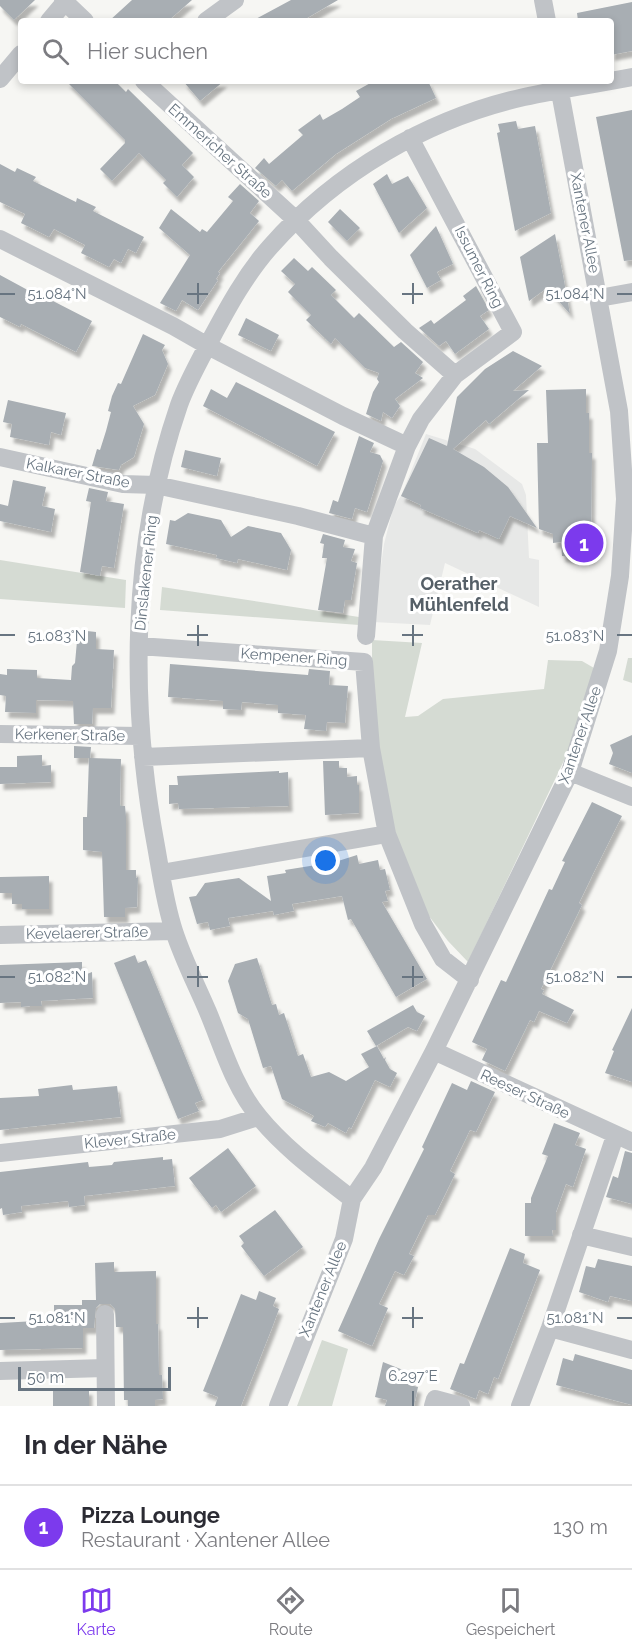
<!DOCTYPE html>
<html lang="de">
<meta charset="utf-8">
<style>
:root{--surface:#fff;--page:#f2f2f3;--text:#2b2b33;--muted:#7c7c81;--line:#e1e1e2;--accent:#7c3aed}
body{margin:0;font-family:Raleway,sans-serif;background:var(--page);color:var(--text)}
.scale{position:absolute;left:18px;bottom:15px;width:153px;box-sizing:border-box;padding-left:6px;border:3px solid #687581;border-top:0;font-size:16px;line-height:21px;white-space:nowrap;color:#687581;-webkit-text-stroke:4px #fff;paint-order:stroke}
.you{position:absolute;left:326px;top:861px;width:21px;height:21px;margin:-15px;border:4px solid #fff;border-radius:50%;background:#1a73e8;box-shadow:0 0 0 9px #1a73e833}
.badge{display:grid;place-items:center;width:39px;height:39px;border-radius:50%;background:var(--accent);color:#fff;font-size:20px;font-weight:700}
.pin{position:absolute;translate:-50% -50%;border:3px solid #fff;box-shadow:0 2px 6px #0006}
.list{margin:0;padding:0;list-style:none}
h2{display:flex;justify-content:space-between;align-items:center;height:78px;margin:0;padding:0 24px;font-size:26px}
h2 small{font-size:20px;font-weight:400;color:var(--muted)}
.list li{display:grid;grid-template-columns:39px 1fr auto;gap:18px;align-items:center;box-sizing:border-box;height:84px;padding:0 24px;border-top:2px solid var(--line)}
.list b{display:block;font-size:22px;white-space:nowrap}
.list p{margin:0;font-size:20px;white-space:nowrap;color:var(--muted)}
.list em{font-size:20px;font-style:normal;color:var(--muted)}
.icon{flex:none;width:33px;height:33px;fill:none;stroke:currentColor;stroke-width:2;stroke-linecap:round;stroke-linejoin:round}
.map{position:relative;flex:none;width:632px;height:1406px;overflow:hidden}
.search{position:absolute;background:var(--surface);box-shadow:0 3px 9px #0003;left:18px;right:18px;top:18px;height:66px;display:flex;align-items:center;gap:15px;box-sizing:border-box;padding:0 21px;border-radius:6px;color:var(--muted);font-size:22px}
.sheet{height:162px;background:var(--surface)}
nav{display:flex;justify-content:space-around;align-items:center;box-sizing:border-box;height:84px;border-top:2px solid var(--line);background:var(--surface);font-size:16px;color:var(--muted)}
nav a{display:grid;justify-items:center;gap:3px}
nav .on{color:var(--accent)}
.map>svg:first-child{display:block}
.built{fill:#e7e8e7}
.green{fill:#d5dbd3}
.building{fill:#a8aeb3;filter:url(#shadow)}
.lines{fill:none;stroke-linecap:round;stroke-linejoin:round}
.minor{stroke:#c0c3c7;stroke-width:18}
.ticks{fill:none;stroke:#687581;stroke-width:2}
.labels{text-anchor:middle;stroke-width:6;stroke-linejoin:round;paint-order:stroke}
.street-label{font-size:15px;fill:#687581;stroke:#fff}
.quarter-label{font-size:18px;font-weight:bold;fill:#555f67;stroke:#fff}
.ticks-label{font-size:15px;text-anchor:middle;fill:#687581;stroke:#fff;stroke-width:6;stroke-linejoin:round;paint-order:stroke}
</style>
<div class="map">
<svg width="632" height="1406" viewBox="0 0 632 1406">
<defs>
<filter id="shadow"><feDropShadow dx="3.5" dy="6" stdDeviation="1.5" flood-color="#0004"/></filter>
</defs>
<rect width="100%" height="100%" fill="#f6f6f3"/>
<!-- built -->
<path class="built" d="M426,434L475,449L522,484L526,495L529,558L539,560V607L445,563L430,625L373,622L384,544L394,505L401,496Z"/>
<!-- green -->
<path class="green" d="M0,560L126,580L125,608L0,599Z
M162,587L359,617V625L160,610Z
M372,640L422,643L405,717L418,716L443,699L544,689L548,660L582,661L594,668L569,750L468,962L448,941L422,907L410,884L386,801L372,701Z
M628,658H632V683L623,680Z
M322,1340L348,1349L332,1406H297Z"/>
<!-- building -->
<path class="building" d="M0,0H35L14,20L0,6Z
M132,0H192L168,21H109Z
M291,0H338L302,21H252Z
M632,2V51L611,55V21H578L577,13Z
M66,81H115L126,92L128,89L193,153L182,165L194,177L177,197L163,183L166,180L139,153L112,181L100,169L125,143V140Z
M183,81H224L200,101Z
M374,81H428L436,98L391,119L336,154L292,191L282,180L276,186L255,168L264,158L269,164L303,135L298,130L320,114L323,120L342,109L360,97L356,91Z
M632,110V260L624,261L596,117Z
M516,121L518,129L535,126L551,213L515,231L497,133L500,132L498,124Z
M0,164L15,172L17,168L36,177L33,181L76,202L77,198L96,207L93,211L144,237L136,253L128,249L121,263L114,259L109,267L81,253L85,245L54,229L49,237L21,223L25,214L0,202Z
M387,174L392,184L408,176L427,208L399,233L373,184Z
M240,184L259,201L250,213L259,221L218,272L220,273L216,279L218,280L198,310L182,300L176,311L160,303L190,255L159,228L171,209L200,232L202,229L207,232L233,201L228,197Z
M340,209L360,228L347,241L328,222Z
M436,226L453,264L437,272L441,280L427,288L410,255Z
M555,234L563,275L570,314L547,288L529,301L520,257Z
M294,258L308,271L312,267L336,290L331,295L354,318L359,313L394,347L401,342L423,362L415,373L423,378L395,399L400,406L392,418L383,412L381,421L366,414L373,392L379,382L377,379L379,373L365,368L335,338L331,344L306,320L311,315L288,292L295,284L281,271Z
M0,275L35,294L37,291L54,299L53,301L92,321L76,352L21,324L20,327L0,317Z
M476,286L489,310L480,316L489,329L455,354L446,341L439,346L419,328L431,320L434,324L466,300L463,296Z
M246,318L279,335L271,351L238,335Z
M143,334L165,345L162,350L168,364L155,395L133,406L144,424L134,457L121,465L119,470L92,466L97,449L100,450L106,431L111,412L108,411L112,396L118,383L121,384Z
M513,351L542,366L513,391L529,390L489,424L486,420L453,449L484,467L508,487L537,528L510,516L499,539L479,530L478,533L420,508L421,505L401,496L429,438L447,446L457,397L485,369Z
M236,382L335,432L317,466L203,406L211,389L227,398Z
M586,389V413H589V453H592L591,557H569L562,556L561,542L553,543V534L539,529L537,443H548L546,390Z
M8,400L66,413L61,435L51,432L49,445L10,437L12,424L3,422Z
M359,436L374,443L370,452L380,455L383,461L367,512L355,508L352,519L329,513L333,500L338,502Z
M185,450L221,458L217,476L181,467Z
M13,480L46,487L42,506L55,509L51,532L0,521V504L8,506Z
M89,488L108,492L106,501L124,504L114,568L102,566L100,576L80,572L91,502L86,501Z
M188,513L221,520L231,537L248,526L281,533L291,550L287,570L238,559L237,563L216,558L217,555L166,544L170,520L175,521Z
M323,534L345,540L343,547L355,549L351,561L357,563L351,600H345L343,613L318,610L327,558H322L324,544L320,543Z
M78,630L96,632V649L114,650L111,708H93L92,724H74L73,701L36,700V713L5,712L6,696L0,695V674L7,675V669L37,670V678L71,680L72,666L75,663Z
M170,664L308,675L309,669L330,671L329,685L348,686L345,723L327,722L326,731L304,729L306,715L278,713V705L242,702L241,710L223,709V701L168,697Z
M632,735V773L609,764L613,753L610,745Z
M74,746L91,747L90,758L121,759L120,806H125L126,817V870H136V878L138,877L137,907L125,908V917H104L102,852L83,850V817H87L89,758H74Z
M42,755V766L51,765V782L0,784V767H17V756Z
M323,761H339V768H347V777L357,776V785H359V813L325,815Z
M279,771V773L288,772L289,806L179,809L178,803L169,804V785H178L177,776Z
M592,802L622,816L593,874L579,903L582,905L541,989L544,990L542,994L574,1010L567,1023L539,1011L534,1022L530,1020L505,1071L482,1060L487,1049L472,1042L501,980L506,982L549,889L552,890L565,862L562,861Z
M357,855L359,864L378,860L380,870L385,869L390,890L385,891L388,901L382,902L427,979L396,997L351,919L348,920L342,896L292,904L294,911L274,915L273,911L228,918L230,926L210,930L208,922L197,924L189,897L196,896L205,883L239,878L271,901L267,876L286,873L285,870L335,862Z
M49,876V909H22V904H12V893H0V877Z
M135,955L138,963L146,960L203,1100L195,1103L199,1111L178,1119L114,963Z
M257,958L272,1005L276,1004L279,1015L284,1013L298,1056L303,1054L311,1077L329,1072L346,1081L369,1067L361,1054L377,1046L384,1059L386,1057L385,1060L390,1069L397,1073L390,1087L375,1080L351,1129L349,1127L346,1133L328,1123L325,1127L311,1121L314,1116L282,1099L271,1066L263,1068L248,1019L238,1013L228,981L235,964Z
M82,962V976L92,972L93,998L41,1001L42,1006H30L21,1007V1002L0,1003V965Z
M413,1005L417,1012L425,1016L417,1031L408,1027L376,1046L367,1031Z
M632,1008V1082L605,1073L614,1051L612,1050Z
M471,1081L495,1092L476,1132L470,1130L450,1171L455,1174L435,1215H428L409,1254L414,1256L404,1275L395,1271L379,1304L388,1308L372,1346L338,1331L379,1239L424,1149L422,1147L452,1083L467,1090Z
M72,1085L73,1090L117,1086L121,1117L0,1130V1098L39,1096L38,1089Z
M554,1123L580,1133L575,1145L586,1149L573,1187L566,1184L556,1212V1230H552L553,1236H525V1203H531V1198L548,1156L542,1154Z
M228,1148L256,1186L221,1212L216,1205L212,1208L189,1178Z
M625,1151L632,1153V1204L606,1197L613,1176L618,1178Z
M163,1157V1160L172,1159L175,1186L84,1196L85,1205L69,1207L68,1201L21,1206L22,1212L3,1215L2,1208L0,1209V1172L88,1162L89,1167L112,1165L114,1162Z
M275,1210L303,1247L264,1276L241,1246L244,1243L239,1236Z
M510,1248L525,1254L523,1263L540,1270L498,1379L494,1377L488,1394L479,1390L476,1399L450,1389L460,1363L464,1364Z
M598,1259L632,1266V1301L610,1296L608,1302L579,1292L586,1266L595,1268Z
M114,1262V1272L156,1271V1324H158L159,1375H162L163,1399L155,1400V1406H128V1400H124L123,1327H116L115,1309L110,1304H100L96,1308L94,1328H83V1348L0,1350V1323L54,1320V1305H82V1300H96L95,1263Z
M259,1291L276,1298L273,1306L279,1309L272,1328L241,1406H215L218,1397L203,1391L222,1343L241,1294L256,1300Z
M575,1354L632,1370V1405L556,1385L563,1358L573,1361Z
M383,1362L413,1374L410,1385L418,1387L414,1406H385L387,1400L375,1397Z
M89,1389V1406H53V1390Z"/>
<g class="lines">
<!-- minor -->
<path class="minor" d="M543,0L547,21
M65,2L85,21
M49,21L65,2L63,0
M206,21L235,0
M0,79L21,54
M144,81L296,220L331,258L405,331L455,375
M0,239L173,326L208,346L343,416L407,446
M599,298L632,292
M0,457L123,484L156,485L298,516L374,536
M366,636L374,536L407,446L421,419L455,375L513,332L410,138
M139,646L364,662L371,748L387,834L423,924L443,959L470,980
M0,734L141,736
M143,757L371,748
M570,772L632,797
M161,873L387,834
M0,935L174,931
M434,1051L632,1142
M0,1153L220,1129L258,1117
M352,1199C320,1174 285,1149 259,1117C234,1087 223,1048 208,1012C197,986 183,959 174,931C165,904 161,874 156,846C129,702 131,544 179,405C187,383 200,360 211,339C228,307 246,274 270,247C336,172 427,119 524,97C560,89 596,84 632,77
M581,1235L632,1247
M105,1314L106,1406
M550,1328L632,1350
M0,1371L105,1368
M278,1406L344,1239L352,1199L373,1168L434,1051L570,772L608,651L620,576L625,499L619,411L558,81
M433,1406L435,1399L461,1406
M520,1406L550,1328L615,1136"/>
</g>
<!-- ticks -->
<path class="ticks" d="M198,283V304M413,283V304M0,294H15M187,294H208M402,294H423M617,294H632M198,625V646M413,625V646M0,635H15M187,635H208M402,635H423M617,635H632M198,966V987M413,966V987M0,977H15M187,977H208M402,977H423M617,977H632M198,1307V1328M413,1307V1328M0,1318H15M187,1318H208M402,1318H423M617,1318H632M413,1391V1406"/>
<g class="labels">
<!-- street labels -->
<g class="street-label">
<text transform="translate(220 151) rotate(42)" y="5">Emmericher Straße</text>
<text transform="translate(585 223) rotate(79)" y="5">Xantener Allee</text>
<text transform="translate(479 267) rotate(63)" y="5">Issumer Ring</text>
<text transform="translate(78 473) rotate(11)" y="5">Kalkarer Straße</text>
<text transform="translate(146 573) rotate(-84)" y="5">Dinslakener Ring</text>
<text transform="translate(294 657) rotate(4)" y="5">Kempener Ring</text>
<text transform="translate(70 735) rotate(1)" y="5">Kerkener Straße</text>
<text transform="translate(580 735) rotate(-71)" y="5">Xantener Allee</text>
<text transform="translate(87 933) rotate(-1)" y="5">Kevelaerer Straße</text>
<text transform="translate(525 1094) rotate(25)" y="5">Reeser Straße</text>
<text transform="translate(130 1139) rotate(-6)" y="5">Klever Straße</text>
<text transform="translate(323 1289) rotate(-68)" y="5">Xantener Allee</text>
</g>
<!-- quarter labels -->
<g class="quarter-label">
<text x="459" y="590">Oerather<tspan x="459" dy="21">Mühlenfeld</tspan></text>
</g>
</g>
<g class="ticks-label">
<text x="57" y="299">51.084°N</text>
<text x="575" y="299">51.084°N</text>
<text x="57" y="641">51.083°N</text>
<text x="575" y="641">51.083°N</text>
<text x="57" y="982">51.082°N</text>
<text x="575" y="982">51.082°N</text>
<text x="57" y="1323">51.081°N</text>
<text x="575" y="1323">51.081°N</text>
<text x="413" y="1381">6.297°E</text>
</g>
</svg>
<div class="scale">50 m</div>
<div class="you"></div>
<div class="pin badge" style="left:584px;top:543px">1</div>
<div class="search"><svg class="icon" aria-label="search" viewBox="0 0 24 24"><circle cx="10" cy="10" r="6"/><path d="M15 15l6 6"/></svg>Hier suchen</div>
</div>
<section class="sheet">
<h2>In der Nähe<small></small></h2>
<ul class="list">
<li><span class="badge">1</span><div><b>Pizza Lounge</b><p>Restaurant · Xantener Allee</p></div><em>130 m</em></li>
</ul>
</section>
<nav>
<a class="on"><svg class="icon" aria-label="map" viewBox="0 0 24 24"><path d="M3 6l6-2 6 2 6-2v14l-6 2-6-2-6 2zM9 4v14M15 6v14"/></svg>Karte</a>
<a><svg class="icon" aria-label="directions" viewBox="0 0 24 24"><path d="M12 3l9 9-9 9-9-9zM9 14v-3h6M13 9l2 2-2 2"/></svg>Route</a>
<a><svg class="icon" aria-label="saved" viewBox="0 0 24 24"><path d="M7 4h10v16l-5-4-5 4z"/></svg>Gespeichert</a>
</nav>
